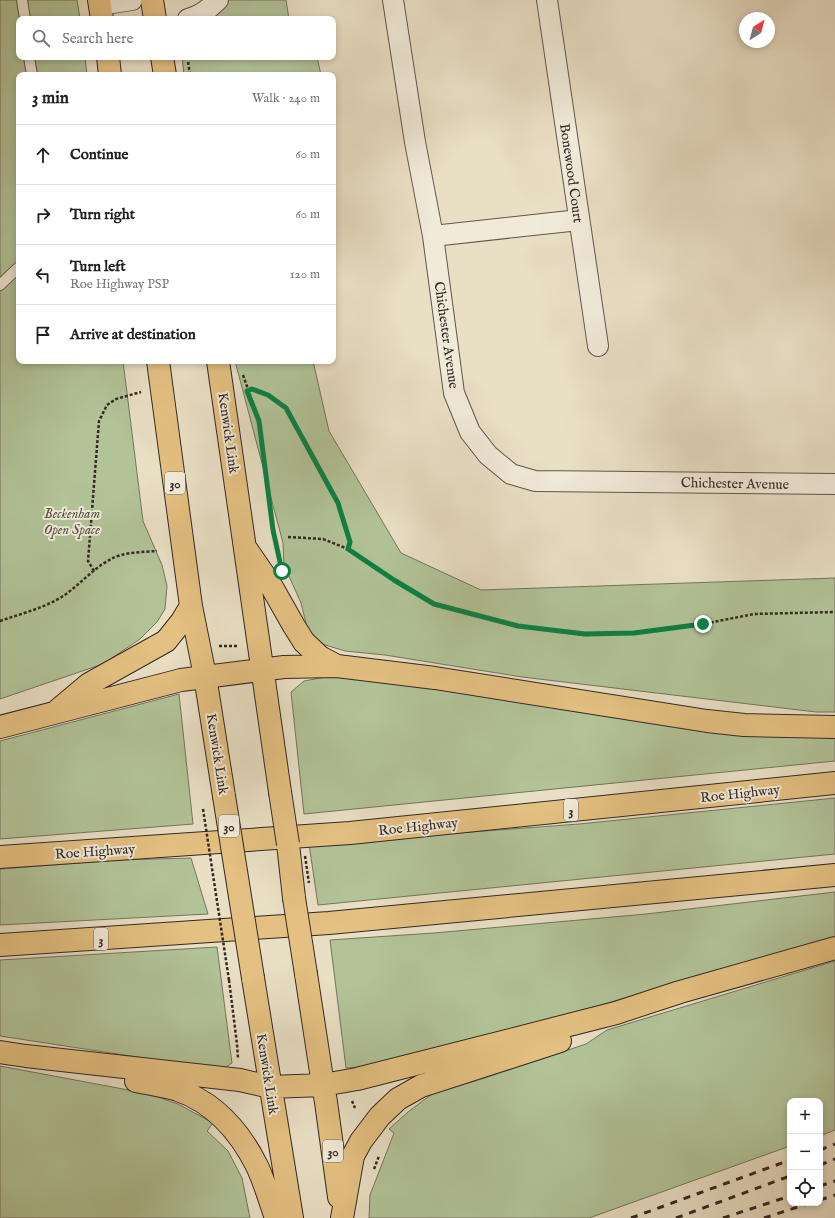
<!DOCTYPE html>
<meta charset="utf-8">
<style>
:root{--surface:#fff;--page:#f6f6f6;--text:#202124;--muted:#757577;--line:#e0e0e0}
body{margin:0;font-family:"IM FELL English",serif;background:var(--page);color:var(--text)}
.controls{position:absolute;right:12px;bottom:12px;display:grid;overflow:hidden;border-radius:8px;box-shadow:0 2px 6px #0003}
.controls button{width:36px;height:36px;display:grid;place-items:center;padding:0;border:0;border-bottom:1px solid var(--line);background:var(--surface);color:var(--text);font:20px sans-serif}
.compass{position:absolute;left:739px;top:12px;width:36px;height:36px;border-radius:50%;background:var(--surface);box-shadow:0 2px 6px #0003;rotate:36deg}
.stop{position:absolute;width:12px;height:12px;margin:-9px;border:3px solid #0b8043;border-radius:50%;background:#fff}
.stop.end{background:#0b8043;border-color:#fff;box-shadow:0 1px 4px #0008}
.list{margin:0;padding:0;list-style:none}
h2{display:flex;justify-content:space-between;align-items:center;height:52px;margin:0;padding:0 16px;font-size:17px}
h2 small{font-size:13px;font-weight:400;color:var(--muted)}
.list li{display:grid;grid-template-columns:26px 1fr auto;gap:12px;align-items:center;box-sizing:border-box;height:60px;padding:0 16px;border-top:1px solid var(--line)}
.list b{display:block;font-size:15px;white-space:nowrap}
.list p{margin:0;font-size:13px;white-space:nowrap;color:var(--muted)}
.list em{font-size:13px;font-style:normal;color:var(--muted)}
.icon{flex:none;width:22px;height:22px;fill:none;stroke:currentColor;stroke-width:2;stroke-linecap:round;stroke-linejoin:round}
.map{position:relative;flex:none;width:835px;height:1218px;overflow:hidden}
.search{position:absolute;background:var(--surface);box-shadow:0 2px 6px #0003;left:16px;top:16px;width:320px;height:44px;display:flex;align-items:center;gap:10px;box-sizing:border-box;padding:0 14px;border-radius:8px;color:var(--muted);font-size:15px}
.panel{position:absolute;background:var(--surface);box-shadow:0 2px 6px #0003;left:16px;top:72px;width:320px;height:292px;border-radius:8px}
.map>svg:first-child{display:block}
.green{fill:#b2c398;stroke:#73755e}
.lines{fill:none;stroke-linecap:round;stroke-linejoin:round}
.lane-casing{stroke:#61554c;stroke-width:12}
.street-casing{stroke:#61554c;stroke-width:22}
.highway-casing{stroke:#342723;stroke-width:24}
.path{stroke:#342723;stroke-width:2.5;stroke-dasharray:3 2;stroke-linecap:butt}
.lane{stroke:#f1ead9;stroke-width:10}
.street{stroke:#f1ead9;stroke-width:20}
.highway{stroke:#e4c082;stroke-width:22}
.rail{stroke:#342723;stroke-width:3;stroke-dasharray:7 7;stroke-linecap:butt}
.highway-bridge-casing{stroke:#342723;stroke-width:24;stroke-linecap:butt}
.path-bridge{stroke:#342723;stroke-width:2.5;stroke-dasharray:3 2;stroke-linecap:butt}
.highway-bridge{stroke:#e4c082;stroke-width:22}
.route{stroke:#0b8043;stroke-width:5}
.labels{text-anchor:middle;stroke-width:4;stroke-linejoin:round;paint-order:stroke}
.shield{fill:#f1ead9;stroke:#6d625a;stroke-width:1}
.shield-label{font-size:13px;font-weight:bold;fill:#342723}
.street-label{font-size:14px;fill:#342723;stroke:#f1ead9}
.park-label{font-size:14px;font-style:italic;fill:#544e40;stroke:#f1ead9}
</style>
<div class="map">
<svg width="835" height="1218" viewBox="0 0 835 1218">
<rect width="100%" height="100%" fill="#e9dfc5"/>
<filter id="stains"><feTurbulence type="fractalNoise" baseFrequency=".005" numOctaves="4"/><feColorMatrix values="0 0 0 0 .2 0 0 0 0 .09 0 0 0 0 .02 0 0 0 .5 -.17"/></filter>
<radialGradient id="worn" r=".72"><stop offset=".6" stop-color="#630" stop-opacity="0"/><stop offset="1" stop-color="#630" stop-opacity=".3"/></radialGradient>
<!-- green -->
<path class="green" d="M0,0H77L80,19H19V57H85L87,75H19V361H123L143,521L162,565L167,586L165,609L157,622L140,639L103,664L0,699Z
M227,0H286L289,19H207Z
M182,57H317L321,75H184Z
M235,361H313L329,431L401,553L481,590L835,578V712H816L522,677L385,655L345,651L322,644L308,631L301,603L284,565L283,543Z
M331,676L835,735V761L304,814L291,692L304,681Z
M179,694L193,824L0,839V741Z
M835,798V854L318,905L309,844L579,824Z
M191,858L208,914L0,925V869L117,860Z
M835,892V937L456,1047L375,1066L346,1068L330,940L434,933L646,914Z
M217,947L232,1063L222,1070L0,1036V960Z
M835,961V1130L820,1136V1101H790V1146L589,1218H369L370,1195L394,1133L389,1129L408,1112L432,1094L485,1078L586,1044L607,1030Z
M0,1066L150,1094L178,1104L213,1123L207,1131L228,1151L242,1178L250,1218H0Z"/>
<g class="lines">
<!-- lane casing -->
<g class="lane-casing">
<path id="lane" d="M22,0L25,19
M29,57L32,75
M0,285L19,267"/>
</g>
<!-- street casing -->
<g class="street-casing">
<path id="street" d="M393,0L415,142L433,236L454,393L470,432L488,455L511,474L535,481L835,484
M547,0L598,346
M100,5L132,0
M188,19C200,16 209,9 218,0
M433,236L579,220"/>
</g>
<!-- highway casing -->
<g class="highway-casing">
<path id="highway" d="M99,0L102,19
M152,0L155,19
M108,57L110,75
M162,57L165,75
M158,361L191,606L205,676L224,796
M218,361L280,792
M247,550L269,582L294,626L304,642L320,657L337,666
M58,710L89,684L166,641L182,621L191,606
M0,727L181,680L284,667L337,666L435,678L707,721L744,725L835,727
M288,844L294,898
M0,857L350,833L835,783
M0,945L329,923L835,875
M306,974L323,1085L326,1102L339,1197
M253,978L292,1218
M0,1052L26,1056L240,1080L270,1087L323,1085L357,1079L616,1013L680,992L835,948
M136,1081C150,1084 165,1086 178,1090C215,1103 240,1132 257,1166C265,1183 270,1201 276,1218
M342,1218L353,1156L361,1141L380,1116L398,1099L421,1086L560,1041"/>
</g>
<!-- path -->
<path class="path" d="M189,57L188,61L190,75
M243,375L259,421L273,530L279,558
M247,391L252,389L268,395L286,407L338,503L350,542L348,549
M288,537L323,539L348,549L394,580L434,604L517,626L585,635L634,633L703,624L754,614L835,612
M94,571L88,561L99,421L107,405L116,399L141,392
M0,621C20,614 41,609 60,598C78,587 92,569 111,559C123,552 143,552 157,551
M219,646H238
M229,980L237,1044L238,1058
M352,1101L355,1108
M374,1169L379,1156"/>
<!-- lane -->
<use href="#lane" class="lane"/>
<!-- street -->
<use href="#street" class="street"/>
<!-- highway -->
<use href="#highway" class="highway"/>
<!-- rail -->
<path class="rail" d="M820,1150L835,1144
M820,1165L835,1159
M820,1186L835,1181
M820,1200L835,1195
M631,1218L790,1160
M676,1218L790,1176
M723,1218L790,1196
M764,1218L810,1203"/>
<!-- highway-bridge casing -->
<g class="highway-bridge-casing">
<path id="highway-bridge" d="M280,792L288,844
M224,796L253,978
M294,898L306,974"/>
</g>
<!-- path-bridge -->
<path class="path-bridge" d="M203,809L229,980
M305,856L309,883"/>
<!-- highway-bridge -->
<use href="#highway-bridge" class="highway-bridge"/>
</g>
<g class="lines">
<!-- route -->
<path class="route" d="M282,571L273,530L259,421L247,391L252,389L268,395L286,408L338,503L350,542L348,549L394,580L434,604L518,626L585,634L634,633L703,624"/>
</g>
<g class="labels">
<!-- shield labels -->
<g class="shield">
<rect x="165" y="472" width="20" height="22" rx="3"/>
<rect x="564" y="799" width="14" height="22" rx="3"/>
<rect x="219" y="815" width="20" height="22" rx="3"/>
<rect x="94" y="928" width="14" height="22" rx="3"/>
<rect x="323" y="1140" width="20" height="22" rx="3"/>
</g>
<g class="shield-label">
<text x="175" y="488">30</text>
<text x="571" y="815">3</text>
<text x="229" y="831">30</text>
<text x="101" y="944">3</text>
<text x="333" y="1156">30</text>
</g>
<!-- street labels -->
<g class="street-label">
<text transform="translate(572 173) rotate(82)" y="5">Bonewood Court</text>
<text transform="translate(447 335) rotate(82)" y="5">Chichester Avenue</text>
<text transform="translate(229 433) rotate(82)" y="5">Kenwick Link</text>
<text transform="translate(735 483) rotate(1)" y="5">Chichester Avenue</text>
<text transform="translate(218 754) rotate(81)" y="5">Kenwick Link</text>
<text transform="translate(740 793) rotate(-6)" y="5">Roe Highway</text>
<text transform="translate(418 826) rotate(-6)" y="5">Roe Highway</text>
<text transform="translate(95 851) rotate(-4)" y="5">Roe Highway</text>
<text transform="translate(268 1074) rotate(81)" y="5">Kenwick Link</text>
</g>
<!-- park labels -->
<g class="park-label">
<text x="72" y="518">Beckenham<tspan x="72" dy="16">Open Space</tspan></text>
</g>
</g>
<rect width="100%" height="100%" filter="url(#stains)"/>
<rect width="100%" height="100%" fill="url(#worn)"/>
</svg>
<div class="controls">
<button>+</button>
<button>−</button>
<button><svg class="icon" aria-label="locate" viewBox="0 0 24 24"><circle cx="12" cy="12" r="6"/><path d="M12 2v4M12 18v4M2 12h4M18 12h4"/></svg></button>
</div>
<svg class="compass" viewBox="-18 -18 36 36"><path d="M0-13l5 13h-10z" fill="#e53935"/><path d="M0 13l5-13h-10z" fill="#757577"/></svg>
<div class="stop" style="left:282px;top:571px"></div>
<div class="stop end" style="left:703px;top:624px"></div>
<div class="search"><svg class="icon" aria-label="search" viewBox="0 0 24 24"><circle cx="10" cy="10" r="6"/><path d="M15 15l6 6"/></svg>Search here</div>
<section class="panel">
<h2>3 min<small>Walk · 240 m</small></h2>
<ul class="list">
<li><svg class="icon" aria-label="ahead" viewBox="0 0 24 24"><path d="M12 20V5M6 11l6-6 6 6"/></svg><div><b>Continue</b></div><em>60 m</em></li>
<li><svg class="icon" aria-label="right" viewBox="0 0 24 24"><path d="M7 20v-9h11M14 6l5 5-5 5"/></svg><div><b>Turn right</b></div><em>60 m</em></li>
<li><svg class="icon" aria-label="left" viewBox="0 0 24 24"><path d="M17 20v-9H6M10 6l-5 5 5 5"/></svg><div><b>Turn left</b><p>Roe Highway PSP</p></div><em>120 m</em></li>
<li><svg class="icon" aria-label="arrive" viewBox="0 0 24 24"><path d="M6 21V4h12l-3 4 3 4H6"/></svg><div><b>Arrive at destination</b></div></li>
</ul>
</section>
</div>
